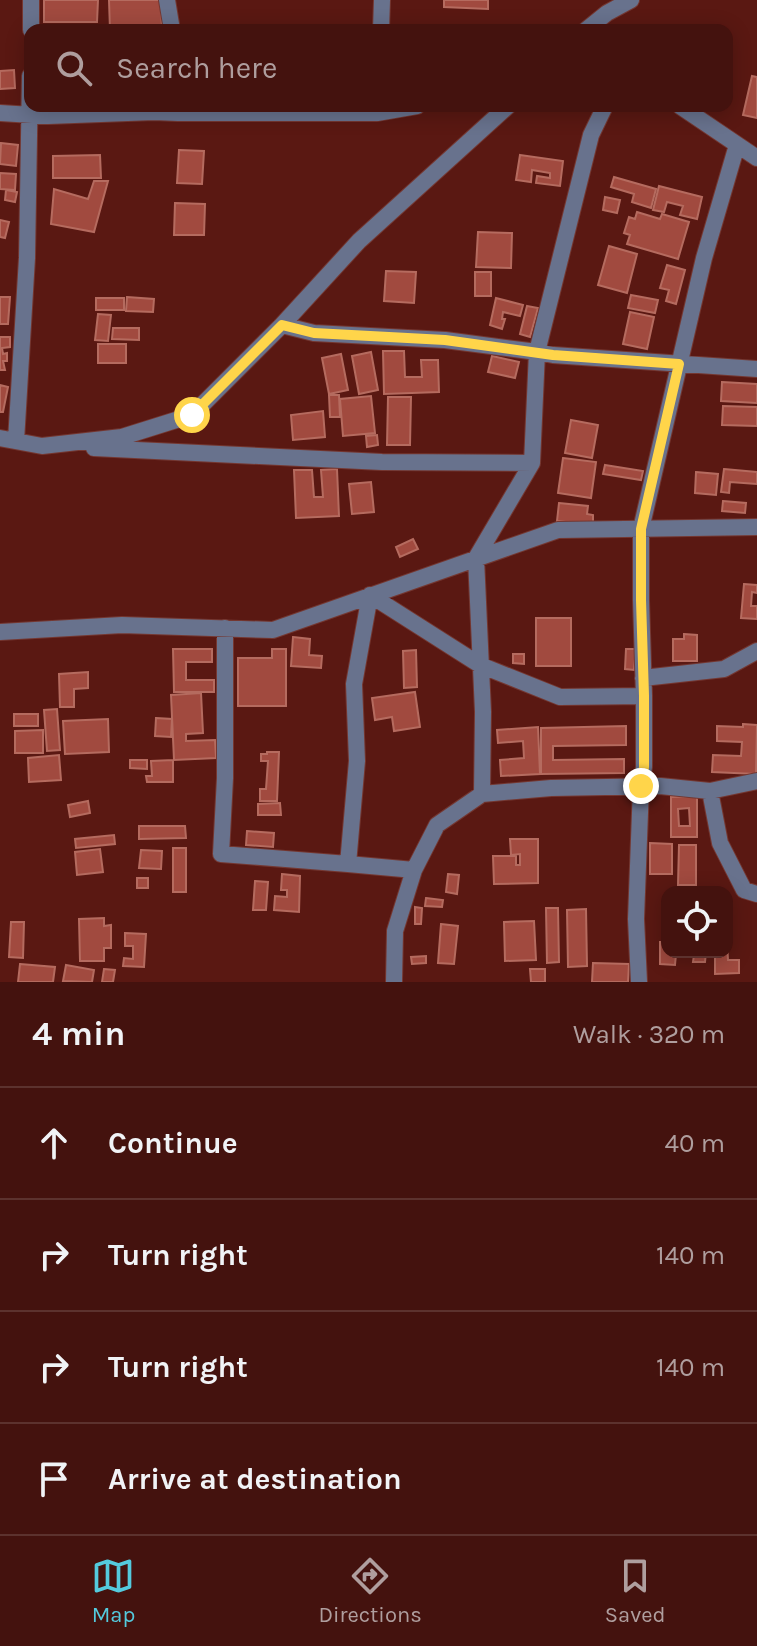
<!DOCTYPE html>
<meta charset="utf-8">
<style>
:root{--surface:#44120e;--page:#4e201c;--text:#f1f3f6;--muted:#af9e9e;--line:#5c322e;--accent:#54cadd}
body{margin:0;font-family:Karla,sans-serif;background:var(--page);color:var(--text)}
.controls{position:absolute;right:24px;bottom:24px;display:grid;overflow:hidden;border-radius:16px;box-shadow:0 4px 20px #0003}
.controls button{width:72px;height:72px;display:grid;place-items:center;padding:0;border:0;border-bottom:2px solid var(--line);background:var(--surface);color:var(--text);font:40px sans-serif}
.stop{position:absolute;width:24px;height:24px;margin:-18px;border:6px solid #ffd54a;border-radius:50%;background:#fff}
.stop.end{background:#ffd54a;border-color:#fff;box-shadow:0 2px 8px #0008}
.list{margin:0;padding:0;list-style:none}
h2{display:flex;justify-content:space-between;align-items:center;height:104px;margin:0;padding:0 32px;font-size:34px}
h2 small{font-size:26px;font-weight:400;color:var(--muted)}
.list li{display:grid;grid-template-columns:52px 1fr auto;gap:24px;align-items:center;box-sizing:border-box;height:112px;padding:0 32px;border-top:2px solid var(--line)}
.list b{display:block;font-size:30px;white-space:nowrap}
.list em{font-size:26px;font-style:normal;color:var(--muted)}
.icon{flex:none;width:44px;height:44px;fill:none;stroke:currentColor;stroke-width:2;stroke-linecap:round;stroke-linejoin:round}
.map{position:relative;flex:none;width:757px;height:982px;overflow:hidden}
.search{position:absolute;background:var(--surface);box-shadow:0 4px 20px #0003;left:24px;right:24px;top:24px;height:88px;display:flex;align-items:center;gap:20px;box-sizing:border-box;padding:0 28px;border-radius:16px;color:var(--muted);font-size:30px}
.sheet{height:552px;background:var(--surface)}
nav{display:flex;justify-content:space-around;align-items:center;box-sizing:border-box;height:112px;border-top:2px solid var(--line);background:var(--surface);font-size:22px;color:var(--muted)}
nav a{display:grid;justify-items:center;gap:4px}
nav .on{color:var(--accent)}
.map>svg:first-child{display:block}
.building{fill:#a14a3f;stroke:#b56b5f;stroke-width:2;fill-rule:evenodd}
.lines{fill:none;stroke-linecap:round;stroke-linejoin:round}
.minor-casing{stroke:#743731;stroke-width:18}
.minor{stroke:#68728d;stroke-width:16}
.route{stroke:#ffd54a;stroke-width:10}
</style>
<div class="map">
<svg width="757" height="982" viewBox="0 0 757 982">
<rect width="100%" height="100%" fill="#5a1812"/>
<!-- building -->
<path class="building" d="M44,0H98L97,22H44Z
M109,0H161L162,30H110Z
M444,0H488V9L444,7Z
M44,25L74,26L73,30H44Z
M78,25L104,26L105,30H77Z
M14,70L15,88L0,89V71Z
M752,76L757,77V118L743,115Z
M1,143L18,145L16,166L0,164Z
M179,150L204,151L202,184L177,183Z
M100,155L101,178H53V156Z
M520,155L563,161L560,186L536,183L537,176L550,178V173L532,170L531,182L516,180Z
M0,173L16,174L15,190L0,189Z
M614,177L656,189L651,208L632,202L634,194L611,187Z
M94,181H108L94,232L51,224L54,189L88,199Z
M659,186L702,197L697,219L680,215L683,206L667,202L664,212L653,210Z
M6,190L17,192L15,202L5,200Z
M605,197L620,200L617,213L603,210Z
M175,203L205,204L204,235H174Z
M637,212L660,219L662,214L689,222L678,259L627,244L630,235L624,233L629,217L635,219Z
M0,220L9,222L5,238L0,237Z
M478,232L512,233L511,268L476,267Z
M609,246L637,254L627,293L598,285Z
M667,265L685,270L676,304L666,301L669,290L660,288Z
M386,271L416,272L414,303L384,301Z
M475,272H491V296H475Z
M631,295L658,300L655,313L628,308Z
M0,297H10L8,324H0Z
M127,297L154,299L153,312L126,311Z
M96,298H124V310H96Z
M496,298L523,305L520,316L503,312L502,319H505L502,329L490,325Z
M527,306L538,308L530,337L520,334Z
M630,312L654,317L647,349L623,344Z
M98,314L111,315L108,341L95,340Z
M113,328H139V340L112,339Z
M0,337H10V347L2,348L3,354L7,353V361H3L5,370H0Z
M98,344H126V363H98Z
M383,351H404L405,377H422L421,360H438L439,392L384,394Z
M371,352L378,390L359,394L352,356Z
M341,354L348,390L329,394L322,358Z
M492,356L519,362L515,378L488,372Z
M722,382L757,384V403L721,401Z
M0,385L8,387L3,412H0Z
M329,395H339L340,417H330Z
M371,396L375,433L343,436L340,399Z
M388,397H411L410,445H387Z
M723,406L757,407V426L722,425Z
M323,411L325,437L293,440L291,415Z
M571,420L598,425L592,458L565,453Z
M377,435L378,445L367,447L366,436Z
M563,458L596,462L591,498L558,493Z
M605,465L643,471L641,480L603,474Z
M337,469L339,516L296,518L294,470H312L314,497H323L321,470Z
M724,469L757,472V484L730,482L729,493L721,492Z
M696,472L718,474L716,495L695,493Z
M371,482L374,512L352,514L349,484Z
M723,501L746,503L745,513L722,511Z
M559,503L588,506L587,514L593,515V525L557,521Z
M413,539L418,549L400,557L396,547Z
M744,584L757,585V593L752,592L751,606H757V619L741,618Z
M536,618H571V666H536Z
M684,634L697,635V661H673V639H684Z
M293,637L310,639L309,655L322,656L321,668L291,666Z
M173,649H212V662H186V680H214V692H174Z
M272,649H286V706H238V658H272Z
M626,649H636L634,670L625,669Z
M416,650L417,687L404,688L403,651Z
M513,654H524V664L513,663Z
M88,672V688L74,689V707H60L59,674Z
M415,692L420,727L394,731L392,717L375,720L372,698Z
M201,693L203,733L186,734V741L215,740L216,758L174,760L171,695Z
M57,709L60,750L47,751L44,710Z
M14,714H38V726H14Z
M156,718L172,719L171,737L155,736Z
M108,719L109,752L65,754L63,721Z
M743,724L757,725L756,774L712,772L713,755L741,756L742,742L717,741V726L743,727Z
M626,726V745L553,746V760L624,759V773L541,774V728Z
M538,727L540,774L501,776L500,760L524,758L523,741L498,743L497,730Z
M43,730V753H15V731Z
M267,752H279L277,801H260V789H266L268,761H261V754H267Z
M59,755L61,780L29,782L28,758Z
M130,760H147V769L130,768Z
M173,760V782H147L146,776H152L151,761Z
M697,796V837H671V797ZM689,808L690,826H679L678,809Z
M88,801L90,813L70,817L68,805Z
M280,803L281,815H258V804Z
M139,826H185L186,838L139,839Z
M247,831L274,833L273,847L246,845Z
M114,835L115,844L76,848L75,839Z
M510,839H538V883L494,884L493,856H516V865H520V854L511,855Z
M650,843L672,844V874H650Z
M679,845H696V885H678Z
M173,848H186V892H173Z
M100,849L103,872L77,875L75,852Z
M141,850L162,851L161,869L139,868Z
M282,874L300,876L299,912L274,910L275,896L287,897V890H281Z
M448,874L459,875L457,894L446,892Z
M137,878H148V888H137Z
M255,881L268,882L266,910H253Z
M426,898L443,900L442,907L425,906Z
M415,907L422,908L421,924H415Z
M546,908H558L559,962L547,963Z
M586,909L587,966L568,967L567,910Z
M104,918V926L111,925V948H104V961H80L79,919Z
M534,921L536,960L505,961L504,922Z
M11,922H24L23,958L9,957Z
M441,924L458,926L454,964L438,963Z
M125,933L146,934L144,967L123,966L124,958L133,959V946H125Z
M660,942H667V952H706L705,962H693L694,955L676,954L675,965L660,964Z
M727,942L728,960H739V973L715,974V952H727Z
M426,956V963L412,964L411,957Z
M593,963L629,964L628,982H592Z
M20,964L55,967L53,982H18Z
M66,965L94,970L92,982L63,981Z
M104,969L115,970L113,982H102Z
M530,969H545V982H531Z"/>
<g class="lines">
<!-- minor casing -->
<g class="minor-casing">
<path id="minor" d="M167,0L172,30
M31,30V0
M381,30L382,0
M586,30L607,13L631,0
M378,106L377,113L417,106
M605,106L591,135L537,352L553,355L757,369
M680,106L757,158
M0,113L48,116L154,112L178,113L179,106
M178,113H377
M282,325L314,333L445,340L537,352L532,463L476,558L483,712L482,794L551,788L660,786L710,791L757,781
M0,438L42,446L122,437L192,415L282,325L359,241L508,106
M16,441L27,258L30,76
M94,448L382,462L532,463
M225,628V778L221,854L348,864
M0,632L122,625L273,630L558,530L757,527
M643,678L724,669L757,651
M644,696L641,600V529L704,258L737,145
M710,791L720,843L744,890L757,894
M414,870L348,864L357,761L354,684L370,595L480,665L560,697L644,696V767L641,786L636,919L639,982
M394,982L395,931L414,870L437,825L482,794"/>
</g>
<!-- minor -->
<use href="#minor" class="minor"/>
</g>
<g class="lines">
<!-- route -->
<path class="route" d="M192,415L282,325L314,333L445,340L553,355L679,364L641,529V600L644,696V767L641,786"/>
</g>
</svg>
<div class="controls">
<button><svg class="icon" aria-label="locate" viewBox="0 0 24 24"><circle cx="12" cy="12" r="6"/><path d="M12 2v4M12 18v4M2 12h4M18 12h4"/></svg></button>
</div>
<div class="stop" style="left:192px;top:415px"></div>
<div class="stop end" style="left:641px;top:786px"></div>
<div class="search"><svg class="icon" aria-label="search" viewBox="0 0 24 24"><circle cx="10" cy="10" r="6"/><path d="M15 15l6 6"/></svg>Search here</div>
</div>
<section class="sheet">
<h2>4 min<small>Walk · 320 m</small></h2>
<ul class="list">
<li><svg class="icon" aria-label="ahead" viewBox="0 0 24 24"><path d="M12 20V5M6 11l6-6 6 6"/></svg><div><b>Continue</b></div><em>40 m</em></li>
<li><svg class="icon" aria-label="right" viewBox="0 0 24 24"><path d="M7 20v-9h11M14 6l5 5-5 5"/></svg><div><b>Turn right</b></div><em>140 m</em></li>
<li><svg class="icon" aria-label="right" viewBox="0 0 24 24"><path d="M7 20v-9h11M14 6l5 5-5 5"/></svg><div><b>Turn right</b></div><em>140 m</em></li>
<li><svg class="icon" aria-label="arrive" viewBox="0 0 24 24"><path d="M6 21V4h12l-3 4 3 4H6"/></svg><div><b>Arrive at destination</b></div></li>
</ul>
</section>
<nav>
<a class="on"><svg class="icon" aria-label="map" viewBox="0 0 24 24"><path d="M3 6l6-2 6 2 6-2v14l-6 2-6-2-6 2zM9 4v14M15 6v14"/></svg>Map</a>
<a><svg class="icon" aria-label="directions" viewBox="0 0 24 24"><path d="M12 3l9 9-9 9-9-9zM9 14v-3h6M13 9l2 2-2 2"/></svg>Directions</a>
<a><svg class="icon" aria-label="saved" viewBox="0 0 24 24"><path d="M7 4h10v16l-5-4-5 4z"/></svg>Saved</a>
</nav>
